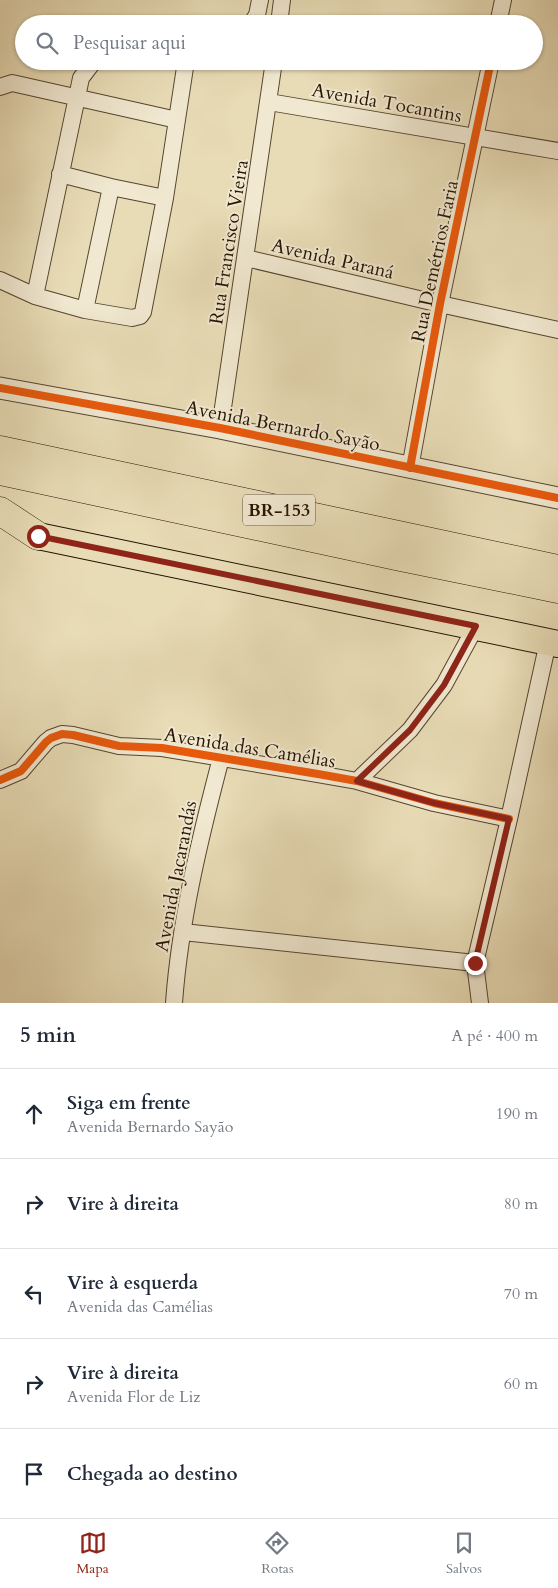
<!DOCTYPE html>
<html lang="pt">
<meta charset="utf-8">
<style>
:root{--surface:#fff;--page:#f6f6f7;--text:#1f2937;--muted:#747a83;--line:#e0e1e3;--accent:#8f2418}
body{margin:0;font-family:Cardo,serif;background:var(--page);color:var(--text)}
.stop{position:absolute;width:15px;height:15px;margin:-11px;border:4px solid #8f2418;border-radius:50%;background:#fff}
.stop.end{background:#8f2418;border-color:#fff;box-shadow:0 1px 5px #0008}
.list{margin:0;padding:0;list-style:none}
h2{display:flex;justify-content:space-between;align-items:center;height:65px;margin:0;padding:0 20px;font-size:21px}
h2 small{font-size:16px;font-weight:400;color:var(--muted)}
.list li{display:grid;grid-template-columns:32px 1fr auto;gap:15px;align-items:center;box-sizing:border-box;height:90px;padding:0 20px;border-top:1px solid var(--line)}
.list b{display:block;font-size:19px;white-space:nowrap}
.list p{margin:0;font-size:16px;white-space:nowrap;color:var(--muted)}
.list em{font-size:16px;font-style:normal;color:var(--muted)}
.icon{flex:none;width:28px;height:28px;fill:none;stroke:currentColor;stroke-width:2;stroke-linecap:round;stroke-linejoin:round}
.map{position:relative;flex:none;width:558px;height:1003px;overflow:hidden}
.search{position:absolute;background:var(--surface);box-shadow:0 1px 4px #0004;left:15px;right:15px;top:15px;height:55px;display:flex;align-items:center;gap:12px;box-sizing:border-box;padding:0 18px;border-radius:28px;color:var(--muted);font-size:19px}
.sheet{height:515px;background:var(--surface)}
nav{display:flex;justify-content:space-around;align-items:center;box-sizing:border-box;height:70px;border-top:1px solid var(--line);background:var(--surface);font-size:14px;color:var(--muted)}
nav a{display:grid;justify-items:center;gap:2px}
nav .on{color:var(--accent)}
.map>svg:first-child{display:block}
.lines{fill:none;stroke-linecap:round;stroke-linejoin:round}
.minor-casing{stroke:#56452e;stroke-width:18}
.tertiary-casing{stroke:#56452e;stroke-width:23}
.primary-casing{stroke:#261300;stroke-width:28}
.trunk-casing{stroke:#261300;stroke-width:29}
.minor{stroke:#f0e8d0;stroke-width:16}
.tertiary{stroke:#f0e8d0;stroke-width:21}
.primary{stroke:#e8dcb6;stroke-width:26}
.trunk{stroke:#e8dcb6;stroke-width:28}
.cycleway-casing{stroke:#f0e8d0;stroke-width:11}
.cycleway{stroke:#e8590c;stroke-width:8}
.route{stroke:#8f2418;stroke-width:6}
.labels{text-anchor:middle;stroke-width:4;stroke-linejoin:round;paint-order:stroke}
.shield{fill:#f0e8d0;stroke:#63533e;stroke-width:1}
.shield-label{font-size:18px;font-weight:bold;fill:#261300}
.street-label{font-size:19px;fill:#261300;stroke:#f0e8d0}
</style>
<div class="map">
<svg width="558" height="1003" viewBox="0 0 558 1003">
<rect width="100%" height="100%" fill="#e8dcb6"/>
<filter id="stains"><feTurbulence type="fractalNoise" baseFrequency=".004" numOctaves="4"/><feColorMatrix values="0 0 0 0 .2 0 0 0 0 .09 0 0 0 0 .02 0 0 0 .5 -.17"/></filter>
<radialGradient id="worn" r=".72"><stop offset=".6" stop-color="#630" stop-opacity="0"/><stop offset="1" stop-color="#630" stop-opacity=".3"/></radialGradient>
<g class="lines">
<!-- minor casing -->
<g class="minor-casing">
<path id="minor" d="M251,24L257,15L260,0
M279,24L282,0
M498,24L503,0
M0,87L12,83L177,120
M269,102L558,151
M60,174L111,187L85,310
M111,187L165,198
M246,258L440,304L558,330
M0,280L35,296L85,310L132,318L140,316L143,312L165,198L186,61
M35,296L81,78L94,61
M220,428L274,61
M410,468L440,304L491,61
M0,780L21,771L46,742L51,738L62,734L73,735L119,746L162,748L318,774L357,781L434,803L509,819
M357,781L410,730L444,685L476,626
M183,932L475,963
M174,1003C180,920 200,838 221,758
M480,1003L475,963L509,819L548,642"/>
</g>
<!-- tertiary casing -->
<g class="tertiary-casing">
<path id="tertiary" d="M0,388L220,428L558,498"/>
</g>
<!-- primary casing -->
<g class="primary-casing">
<path id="primary" d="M38,536L558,644"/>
</g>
<!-- trunk casing -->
<g class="trunk-casing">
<path id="trunk" d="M0,450L558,569
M0,471L401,557L558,589
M0,511L38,536"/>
</g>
<!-- minor -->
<use href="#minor" class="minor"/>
<!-- tertiary -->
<use href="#tertiary" class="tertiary"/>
<!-- primary -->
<use href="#primary" class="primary"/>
<!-- trunk -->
<use href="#trunk" class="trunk"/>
<!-- cycleway casing -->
<g class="cycleway-casing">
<path id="cycleway" d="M0,388L220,428L558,498
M410,468L440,304L491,61
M0,780L21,771L46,742L51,738L62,734L73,735L119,746L162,748L318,774L357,781L434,803L509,819"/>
</g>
<!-- cycleway -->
<use href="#cycleway" class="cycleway"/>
</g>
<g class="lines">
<!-- route -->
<path class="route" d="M38,536L476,626L444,685L410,730L357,781L434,803L509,819L475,963"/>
</g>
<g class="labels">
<!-- shield labels -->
<rect class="shield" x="243" y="494.5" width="72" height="31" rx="4"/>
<g class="shield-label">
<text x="279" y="516">BR-153</text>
</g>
<!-- street labels -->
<g class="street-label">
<text transform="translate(387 102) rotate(10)" y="7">Avenida Tocantins</text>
<text transform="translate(228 242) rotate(-81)" y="7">Rua Francisco Vieira</text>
<text transform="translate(333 258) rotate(13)" y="7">Avenida Paraná</text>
<text transform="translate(434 261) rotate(-78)" y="7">Rua Demétrios Faria</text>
<text transform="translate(283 425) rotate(11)" y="7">Avenida Bernardo Sayão</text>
<text transform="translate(250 747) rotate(9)" y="7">Avenida das Camélias</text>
<text transform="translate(175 876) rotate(-79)" y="7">Avenida Jacarandás</text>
</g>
</g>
<rect width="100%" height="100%" filter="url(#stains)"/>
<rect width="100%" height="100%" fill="url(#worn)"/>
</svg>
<div class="stop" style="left:38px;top:536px"></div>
<div class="stop end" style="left:475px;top:963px"></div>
<div class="search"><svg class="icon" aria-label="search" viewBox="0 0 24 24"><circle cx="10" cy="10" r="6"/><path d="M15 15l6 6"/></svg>Pesquisar aqui</div>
</div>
<section class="sheet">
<h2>5 min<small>A pé · 400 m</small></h2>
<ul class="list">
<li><svg class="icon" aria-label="ahead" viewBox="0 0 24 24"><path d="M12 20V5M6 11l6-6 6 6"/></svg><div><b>Siga em frente</b><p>Avenida Bernardo Sayão</p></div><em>190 m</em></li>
<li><svg class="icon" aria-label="right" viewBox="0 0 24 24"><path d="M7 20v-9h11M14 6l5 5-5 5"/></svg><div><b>Vire à direita</b></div><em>80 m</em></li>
<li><svg class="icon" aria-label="left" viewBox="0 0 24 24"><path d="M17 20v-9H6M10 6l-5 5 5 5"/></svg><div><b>Vire à esquerda</b><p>Avenida das Camélias</p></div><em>70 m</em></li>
<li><svg class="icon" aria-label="right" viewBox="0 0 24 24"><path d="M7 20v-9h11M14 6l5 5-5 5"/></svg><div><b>Vire à direita</b><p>Avenida Flor de Liz</p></div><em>60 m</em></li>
<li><svg class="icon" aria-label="arrive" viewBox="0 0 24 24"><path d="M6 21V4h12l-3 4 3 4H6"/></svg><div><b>Chegada ao destino</b></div></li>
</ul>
</section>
<nav>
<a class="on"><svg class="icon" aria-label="map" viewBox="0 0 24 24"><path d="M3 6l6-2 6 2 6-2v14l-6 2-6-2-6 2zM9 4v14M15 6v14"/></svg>Mapa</a>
<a><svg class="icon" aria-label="directions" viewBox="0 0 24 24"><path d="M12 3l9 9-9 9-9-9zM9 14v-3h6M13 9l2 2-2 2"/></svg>Rotas</a>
<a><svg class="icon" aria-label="saved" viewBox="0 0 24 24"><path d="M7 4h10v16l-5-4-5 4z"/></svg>Salvos</a>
</nav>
